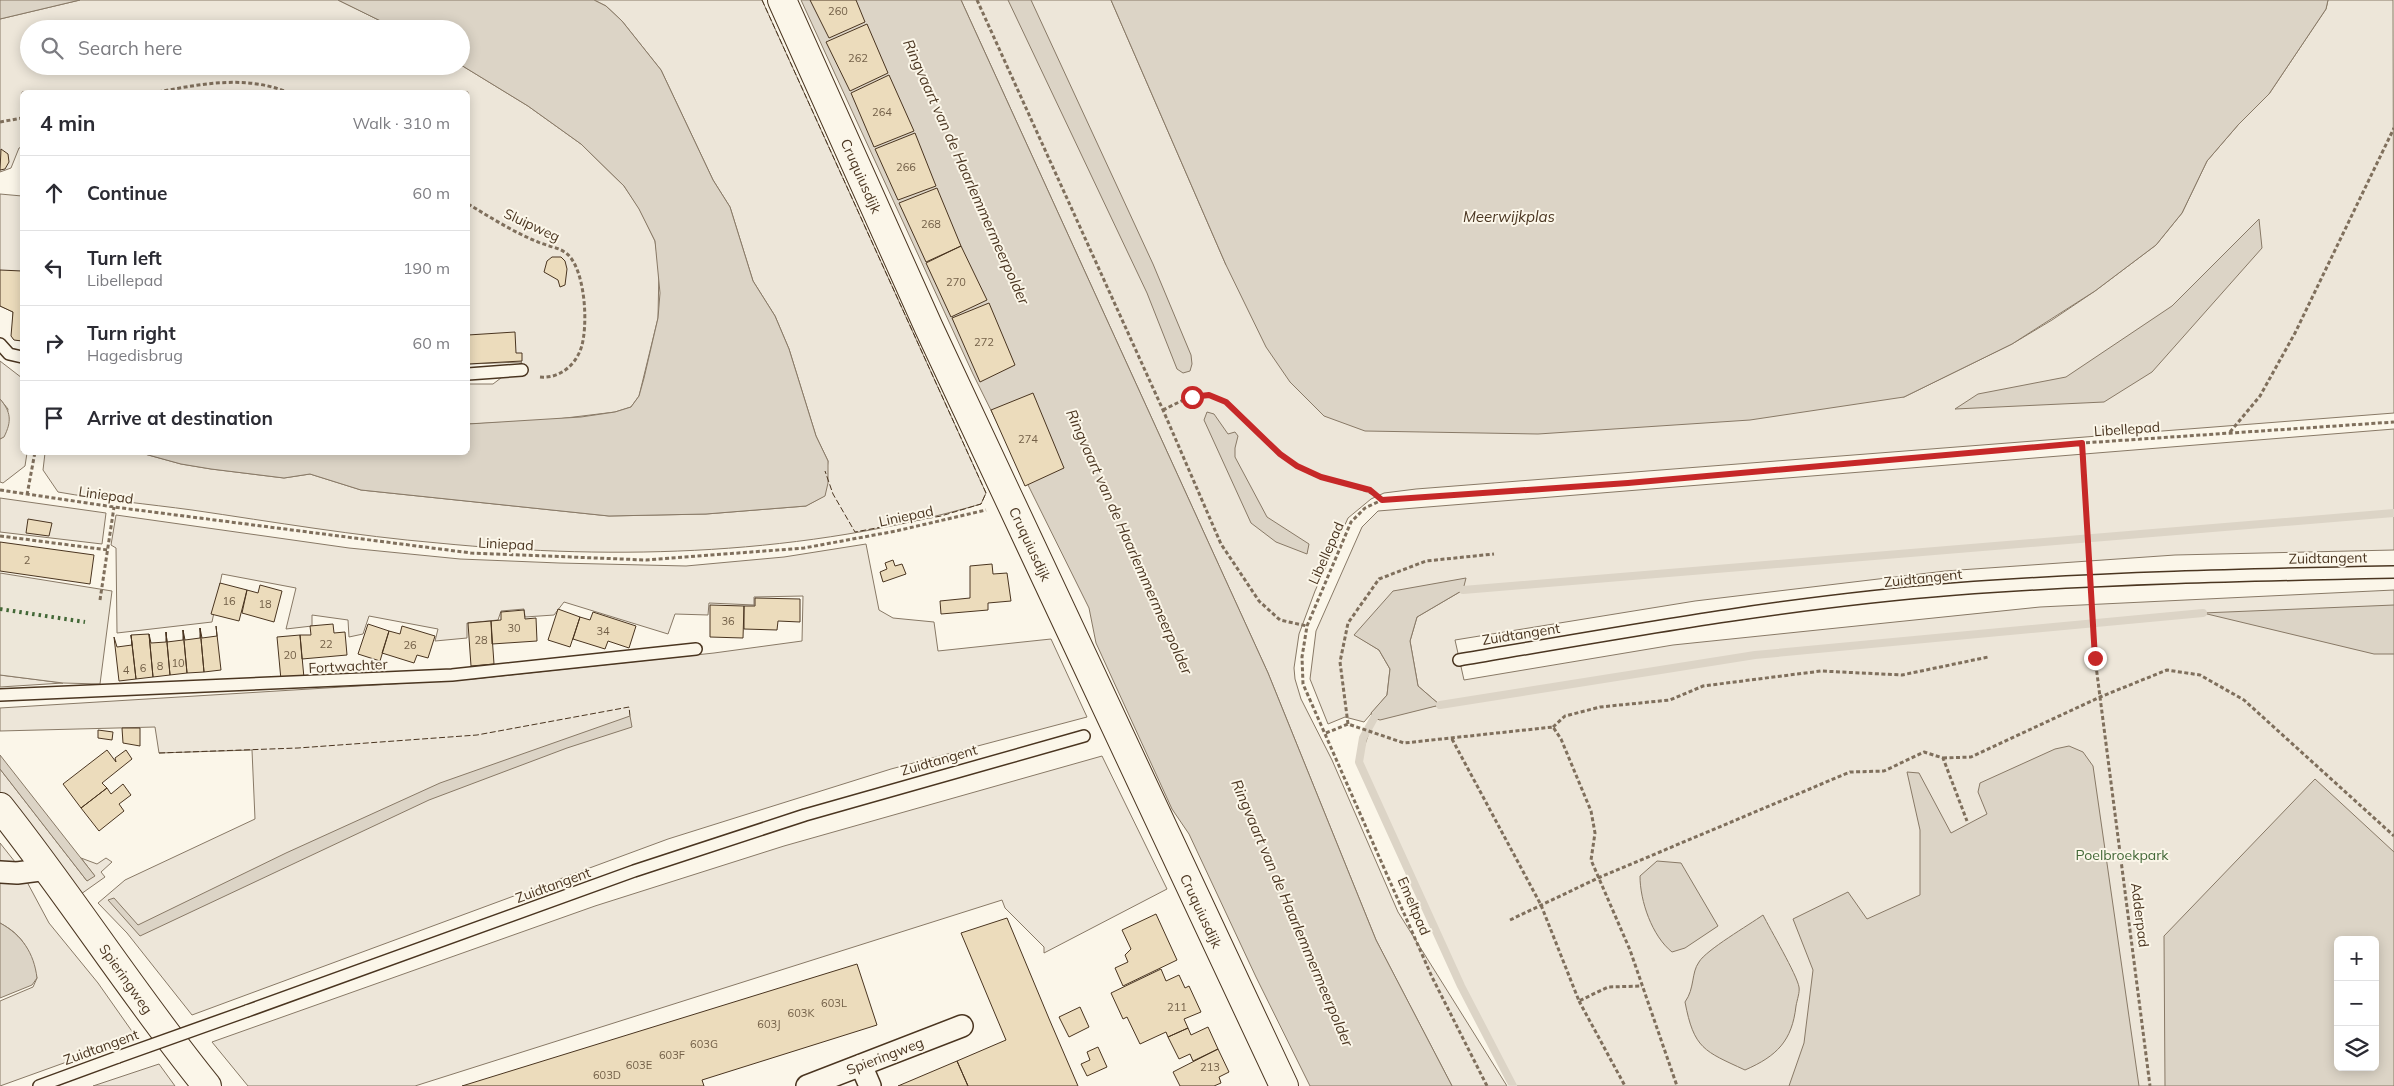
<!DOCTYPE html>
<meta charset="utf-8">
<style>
:root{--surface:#fff;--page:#f2f2f3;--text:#2b2b33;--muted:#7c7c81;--line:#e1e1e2}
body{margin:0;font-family:Mulish,sans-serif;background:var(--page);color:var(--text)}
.controls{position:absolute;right:15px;bottom:15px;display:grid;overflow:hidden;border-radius:8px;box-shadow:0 2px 12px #0003}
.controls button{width:45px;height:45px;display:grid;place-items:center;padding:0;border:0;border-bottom:1px solid var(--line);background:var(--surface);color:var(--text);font:25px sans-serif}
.stop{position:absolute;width:15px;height:15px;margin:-11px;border:4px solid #c62828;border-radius:50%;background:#fff}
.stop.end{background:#c62828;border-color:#fff;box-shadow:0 1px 5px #0008}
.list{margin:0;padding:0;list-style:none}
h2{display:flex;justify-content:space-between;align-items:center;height:65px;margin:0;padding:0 20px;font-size:21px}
h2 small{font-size:16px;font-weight:400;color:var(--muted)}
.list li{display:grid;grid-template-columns:32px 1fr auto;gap:15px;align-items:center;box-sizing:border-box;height:75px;padding:0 20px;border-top:1px solid var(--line)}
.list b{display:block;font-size:19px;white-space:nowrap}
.list p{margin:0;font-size:16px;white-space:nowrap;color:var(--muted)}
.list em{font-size:16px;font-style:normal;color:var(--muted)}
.icon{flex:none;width:28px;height:28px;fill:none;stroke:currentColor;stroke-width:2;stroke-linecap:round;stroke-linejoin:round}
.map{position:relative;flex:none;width:2394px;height:1086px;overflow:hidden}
.search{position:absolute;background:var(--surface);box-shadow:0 2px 12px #0003;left:20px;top:20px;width:450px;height:55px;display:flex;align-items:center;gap:12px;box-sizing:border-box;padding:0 18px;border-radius:28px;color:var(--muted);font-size:19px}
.panel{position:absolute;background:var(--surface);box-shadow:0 2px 12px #0003;left:20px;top:90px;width:450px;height:365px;border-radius:8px}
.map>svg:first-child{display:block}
.green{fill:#ede6d9;stroke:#887966;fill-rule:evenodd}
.parking{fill:#ede7d9;stroke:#887966}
.water{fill:#dcd4c6;stroke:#887966;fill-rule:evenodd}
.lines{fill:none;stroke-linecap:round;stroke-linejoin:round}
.stream{stroke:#dcd4c6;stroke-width:8}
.building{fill:#ecdcbc;stroke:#4a3520}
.lane-casing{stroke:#4a3520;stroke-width:14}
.street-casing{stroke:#4a3520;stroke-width:24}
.secondary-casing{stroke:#4a3520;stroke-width:30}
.path{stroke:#7f6f5c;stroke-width:3;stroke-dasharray:4 2.5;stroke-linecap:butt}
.lane{stroke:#fbf6e9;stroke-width:11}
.street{stroke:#fbf6e9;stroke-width:21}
.secondary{stroke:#fbf6e9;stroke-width:28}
.lane-bridge-casing{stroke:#4a3520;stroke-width:14;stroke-linecap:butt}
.path-bridge{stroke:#7f6f5c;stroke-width:3;stroke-dasharray:4 2.5;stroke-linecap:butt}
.lane-bridge{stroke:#fbf6e9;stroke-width:11}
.hedge{stroke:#436837;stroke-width:4;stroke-dasharray:2.5 4;stroke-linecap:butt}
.fence{stroke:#4a3520;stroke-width:1;stroke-dasharray:6 2.5;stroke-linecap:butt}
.route{stroke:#c62828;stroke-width:6}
.labels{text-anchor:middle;stroke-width:4;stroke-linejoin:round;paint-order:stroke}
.number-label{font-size:11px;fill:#725f47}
.street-label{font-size:14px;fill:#4a3520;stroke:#fbf6e9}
.park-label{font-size:14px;fill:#436837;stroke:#fbf6e9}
.water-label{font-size:15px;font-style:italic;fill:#4a3520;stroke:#fbf6e9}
</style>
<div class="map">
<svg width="2394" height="1086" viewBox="0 0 2394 1086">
<rect width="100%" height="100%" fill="#fbf6e9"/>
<!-- green -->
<path class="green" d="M80,0H338L397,29H29V66L461,65L528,106L581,144L624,186L639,208L655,241L659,267L658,318L639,396L631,407L615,412L541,421L468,424V384H493L522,362L468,364V92H22V147L19,148L11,168L0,172V19Z
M594,0H762L986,493L981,504C804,555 620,561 438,543C356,536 274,522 192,510C148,504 103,500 58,492L43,470L45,453H141L181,464L211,469L284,478L310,474L361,490L609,516L706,514L806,506L824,496L828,461L816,436L789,349L775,316L753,281L730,207L713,180L661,70L622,21L606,6Z
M961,0H1111L1226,265L1904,397L2012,344L2052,320L2095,291L2156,245L2182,213L2207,161L2238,125L2269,94L2326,9L2328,0H2393L2394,413L1416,489L1384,493L1371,499L1348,518L1315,591L1299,634L1294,668L1295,679L1301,699L1332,760L1398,912L1507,1086H1452L1376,940L1268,673Z
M0,194L22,196V341L13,339V312L0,306Z
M0,361L22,378V452L27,453L25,466L3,483L0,482V439L4,436L8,409L0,399Z
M2394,429V550L2175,555L1945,571L1695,601L1455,640L1464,680L1673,645L2040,607L2394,590V1086H1513L1461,986L1359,762L1374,718L1440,705L1418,686L1410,641L1417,617L1463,590L1355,635L1379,650L1390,669L1387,695L1364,722L1345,717L1328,724L1310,679L1316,631L1362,527L1378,511ZM2338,940H2375V1067H2338Z
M0,498L106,513L102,544L0,532Z
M116,515L349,548L460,559L559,563L686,566L784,557L866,544L879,610L893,618L934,622L938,651L1051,639L1087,717L891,769L668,839L192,1015L127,933L98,903L125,880L255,819L252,750L159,753L155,727L0,731V708L473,679L714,653L802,641L803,596L754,597V605L709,603L708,615L675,614L668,634L564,602L554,615L525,617L524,609L501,611L498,620L467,623V638L435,641L438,629L369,616L363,634L349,637L348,620L312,615V626L286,629L296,588L222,574L212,622L117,633L116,548L111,545Z
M0,675L63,683L0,687Z
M1102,756L1167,889L1044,953V947L1005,908L1002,900L415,1086H248L212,1042L595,906L784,846Z
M0,769L87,881L94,875L81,858L97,864L106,858L112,862L101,872L105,877L81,894L0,800Z
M0,843L19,867L49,923L98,983L136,1037L0,1086V1001L33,987L37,978C29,951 26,937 0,923Z
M159,1064L175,1086H93Z"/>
<!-- parking -->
<path class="parking" d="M0,573L112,591L100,684L63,683L0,675Z"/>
<!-- water -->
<path class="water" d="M0,0H80L0,19Z
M338,0H594L606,6L622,21L661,70L713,180L730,207L753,281L775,316L789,349L816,436L828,461V483L825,496L806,506L706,514L609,516L361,490L310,474L284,478L211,469L181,464L141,453L468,452V424L581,417L615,412L631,407L639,396L644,378L658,318L660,293L655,241L639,209L624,186L581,144L528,106L461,65V29H397Z
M801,0H961L1268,673L1376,940L1452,1086H1310L1256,977L1189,834L1172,809L1096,643L1089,608L973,374Z
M1008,0H1031L1153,264L1191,355L1192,364L1190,371L1183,373L1177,369L1147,293Z
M1111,0H2328L2326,9L2269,94L2238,125L2207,161L2182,213L2156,245L2095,291L2012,344L1904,397L1750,420L1538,434L1365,431L1324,416L1290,382L1266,347L1226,265Z
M2259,219L2262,248L2152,372L2104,402L1955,409L1978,394L2066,377L2172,306Z
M0,399C11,412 12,421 4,437L0,439Z
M1207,412L1214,414L1228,434L1235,432L1238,436L1235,448V457L1267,517L1309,544L1307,554L1276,542L1251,523L1204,420Z
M1466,578L1463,590L1417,617L1410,641L1418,686L1440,705L1380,720L1374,718L1371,713L1387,695L1390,669L1379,650L1354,635L1393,591Z
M2394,605V654H2374L2203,613Z
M630,716L632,727L567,748L429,800L140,936L108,900L114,898L138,925L286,853L440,783Z
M2069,746L2083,752L2093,766L2139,1086H1789L1804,1043L1813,970L1793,919L1848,892L1867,919L1920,895V830L1907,772L1919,773L1951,833L1987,814L1978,792L1980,783L2055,749Z
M0,755L95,876L87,881L0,769Z
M2315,779L2394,852V1086H2165L2164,936ZM2338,940H2375V1067H2338Z
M1657,861L1681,863L1718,926L1685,948L1672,952C1652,936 1640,901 1640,876Z
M1763,915C1770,929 1797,975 1799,987C1800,992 1797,1000 1796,1006C1792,1041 1777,1056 1745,1070C1704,1051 1694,1049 1685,1002C1695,988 1691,973 1699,962C1706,950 1749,925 1763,915Z
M0,923C22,935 34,953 37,978L32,985L0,998Z"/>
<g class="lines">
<!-- stream -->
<path class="stream" d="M1463,590L2394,513
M1440,705L1755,655L2203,613
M1374,718L1363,738L1359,762L1461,986L1513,1086"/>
</g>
<!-- building -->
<path class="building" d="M810,0H856L865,22L829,38Z
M867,24L888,73L850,91L826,42Z
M889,75L914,131L874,147L851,93Z
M915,133L936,186L898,200L875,149Z
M1,149L8,154L9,162L5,169L0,170Z
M937,188L961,246L926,262L899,203Z
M961,246L987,300L951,317L926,263Z
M552,257H561L565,261L567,269L565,285L560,287L558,280L544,272L547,261Z
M0,270L22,271V341L14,340L11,336L13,312L0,306Z
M989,303L1015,365L980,382L952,318Z
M515,332L516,353H522V361L468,364V335Z
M1033,393L1064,468L1025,486L991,410Z
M28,519L52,523L49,536L26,533Z
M0,542L94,555L90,584L0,571Z
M893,560L895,566L902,564L906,574L883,582L880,572L887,569L885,563Z
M992,564L993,574L1007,573L1011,601L988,603V610L941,614L940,601L970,598V566Z
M220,583L247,590L239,621L211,614Z
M260,585L282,591L274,622L242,613L247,590L258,593Z
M755,598L800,599V622L778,621L777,630L744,629V606H755Z
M710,605L744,606L743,638L710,637Z
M558,609L580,617L570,647L548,640Z
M524,610L525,619L536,618L537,641L492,644L491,621L501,620V612Z
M593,612L636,626L629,648L608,641L605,649L573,639L580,617L590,620Z
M491,621L494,664L471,666L468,623Z
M333,624L334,633L345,632L347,655L302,659L300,635H311L310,626Z
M368,624L389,631L380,661L358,654Z
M216,626L221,670L204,672L200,628L202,638L217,636Z
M402,626L435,636L428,658L417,655L414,663L382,653L389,631L400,634Z
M200,628L204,672L187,673L183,630L185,640L200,638Z
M183,630L187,673L170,675L166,632L167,642L183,640Z
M166,632L170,675L153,677L149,634L151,643L166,642Z
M149,634L153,677L136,679L131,635Z
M131,635L136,679L119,681L114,637L117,647L132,645Z
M300,635L304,678L281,680L277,637Z
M122,728H140V746L123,743Z
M98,730L113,732L112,740L98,738Z
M107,750L116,762L115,758L126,750L132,759L102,783L107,788L81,808L63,784Z
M123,784L131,795L119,804L124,811L99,831L81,808L107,788L111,794Z
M1156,914L1177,960L1123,986L1115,968L1128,962L1125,955L1131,949L1122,930Z
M1007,918L1050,1021L1078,1086H968L957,1061L1006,1040L961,933Z
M857,964L877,1025L702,1080L704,1086H462Z
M1161,969L1166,981L1179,975L1185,988L1189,986L1201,1012L1184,1019L1188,1028L1168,1037L1166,1032L1140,1044L1127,1017L1123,1019L1111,993Z
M1080,1007L1089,1027L1069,1037L1059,1017Z
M1208,1027L1218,1049L1193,1061L1190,1054L1179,1059L1168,1037L1188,1028L1191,1035Z
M1098,1047L1107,1067L1087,1076L1081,1064L1090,1060L1087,1052Z
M1218,1049L1229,1072L1219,1077L1221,1083L1214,1086H1180L1173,1072Z
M957,1061L968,1086H898Z"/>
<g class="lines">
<!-- lane casing -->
<g class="lane-casing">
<path id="lane" d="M0,344L9,354L22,357
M468,374L522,370
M1459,660C1623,632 1788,602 1955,589C2101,578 2247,575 2394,572
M0,695L452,675L696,649
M247,1011L634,871L805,815L1084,736
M39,1086L118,1057"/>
</g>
<!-- street casing -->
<g class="street-casing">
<path id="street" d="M0,872L17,873L48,869
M861,1065L870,1086
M807,1086L962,1026"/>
</g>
<!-- secondary casing -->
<g class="secondary-casing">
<path id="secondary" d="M782,0L929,328L1284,1086
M0,807C72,898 134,996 207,1086"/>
</g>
<!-- path -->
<path class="path" d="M977,0L1163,410L1221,544L1259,601L1280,620L1307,626
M158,92C201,84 245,75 287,92
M0,122L22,118
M468,204C490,217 513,232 538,242C547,246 558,247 566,253C586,268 589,330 580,351C573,368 557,379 539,377
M1163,410C1176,404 1195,392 1210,395C1237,402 1260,440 1282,456C1294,465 1308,473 1322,478C1344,485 1364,486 1382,500
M2230,432L2260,396L2295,333L2394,128
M2083,443L2084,461
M0,490L114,507L471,553L646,560L804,548L896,531L986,510
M27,495L35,452
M0,536L108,550
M100,600L114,507
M2095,658L2150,1086
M1348,724L1340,662L1348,623L1379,579L1426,561L1494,554
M1553,727L1565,716L1600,707L1670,700L1703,686L1821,671L1902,675L1988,657
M1326,733L1348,724L1404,743L1553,727L1561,739L1591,811L1595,833L1591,860L1630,950L1677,1086
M1452,739L1541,905L1579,1001L1608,987L1642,986
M1943,758L1971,757L2100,697L2167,670L2200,675L2244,700L2394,836
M1510,920L1598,878L1850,772L1884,771L1924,752L1943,758L1967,821
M1579,1001L1625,1086
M1487,1086L1432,977L1303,684L1302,657L1307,626L1343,541L1351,522L1365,508L1382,500L1628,483L2083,443L2394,422"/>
<!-- lane -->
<use href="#lane" class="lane"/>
<!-- street -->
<use href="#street" class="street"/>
<!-- secondary -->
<use href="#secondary" class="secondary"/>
<!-- lane-bridge casing -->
<g class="lane-bridge-casing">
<path id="lane-bridge" d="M118,1057L247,1011"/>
</g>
<!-- path-bridge -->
<path class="path-bridge" d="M2084,461L2095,658"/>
<!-- lane-bridge -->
<use href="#lane-bridge" class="lane-bridge"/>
<!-- hedge -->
<path class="hedge" d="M0,609L85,622"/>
<!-- fence -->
<path class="fence" d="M762,0L986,493L981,504L941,516L855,532L833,494L825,471
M159,753L298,748L477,735L629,707L630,716"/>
</g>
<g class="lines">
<!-- route -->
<path class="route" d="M1192,397L1209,395L1226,402L1280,454L1297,466L1321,477L1370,490L1382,500L1628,483L2082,443L2095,658"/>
</g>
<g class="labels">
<!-- number labels -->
<g class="number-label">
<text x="838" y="15">260</text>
<text x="858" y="62">262</text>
<text x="882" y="116">264</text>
<text x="906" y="171">266</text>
<text x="931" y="228">268</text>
<text x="956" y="286">270</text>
<text x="984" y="346">272</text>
<text x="1028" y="443">274</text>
<text x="27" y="564">2</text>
<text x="229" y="605">16</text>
<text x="265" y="608">18</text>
<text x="728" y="625">36</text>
<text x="514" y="632">30</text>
<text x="603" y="635">34</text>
<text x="481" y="644">28</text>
<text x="326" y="648">22</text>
<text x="410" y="649">26</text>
<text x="290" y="659">20</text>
<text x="178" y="667">10</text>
<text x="160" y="670">8</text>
<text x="143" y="672">6</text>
<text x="126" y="674">4</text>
<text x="834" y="1007">603L</text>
<text x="1177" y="1011">211</text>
<text x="801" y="1017">603K</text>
<text x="769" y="1028">603J</text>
<text x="704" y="1048">603G</text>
<text x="672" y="1059">603F</text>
<text x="639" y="1069">603E</text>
<text x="1210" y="1071">213</text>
<text x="607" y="1079">603D</text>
</g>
<!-- street labels -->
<g class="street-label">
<text transform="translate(861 176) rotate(66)" y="5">Cruquiusdijk</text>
<text transform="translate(532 225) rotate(25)" y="5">Sluipweg</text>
<text transform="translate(2127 429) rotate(-4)" y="5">Libellepad</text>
<text transform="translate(106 495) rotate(8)" y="5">Liniepad</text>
<text transform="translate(906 516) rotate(-12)" y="5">Liniepad</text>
<text transform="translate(506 544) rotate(3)" y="5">Liniepad</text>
<text transform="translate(1030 544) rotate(65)" y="5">Cruquiusdijk</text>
<text transform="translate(1326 553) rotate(-66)" y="5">Libellepad</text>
<text transform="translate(2328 558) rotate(-1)" y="5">Zuidtangent</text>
<text transform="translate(1923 578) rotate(-6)" y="5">Zuidtangent</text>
<text transform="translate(1521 634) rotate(-9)" y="5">Zuidtangent</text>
<text transform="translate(348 666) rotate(-3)" y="5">Fortwachter</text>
<text transform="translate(939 760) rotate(-16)" y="5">Zuidtangent</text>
<text transform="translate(553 885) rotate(-20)" y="5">Zuidtangent</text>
<text transform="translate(1414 906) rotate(67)" y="5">Emeltpad</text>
<text transform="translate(1201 911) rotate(65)" y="5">Cruquiusdijk</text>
<text transform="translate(2140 915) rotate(83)" y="5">Adderpad</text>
<text transform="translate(126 979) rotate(55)" y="5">Spieringweg</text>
<text transform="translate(101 1047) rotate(-20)" y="5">Zuidtangent</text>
<text transform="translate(885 1056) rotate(-21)" y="5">Spieringweg</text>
</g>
<!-- park labels -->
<g class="park-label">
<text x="2122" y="860">Poelbroekpark</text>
</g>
<!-- water labels -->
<g class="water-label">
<text transform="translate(966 172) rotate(66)" y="5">Ringvaart van de Haarlemmermeerpolder</text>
<text x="1509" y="222">Meerwijkplas</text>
<text transform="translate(1129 542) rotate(66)" y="5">Ringvaart van de Haarlemmermeerpolder</text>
<text transform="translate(1292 913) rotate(67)" y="5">Ringvaart van de Haarlemmermeerpolder</text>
</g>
</g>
</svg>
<div class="controls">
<button>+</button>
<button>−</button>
<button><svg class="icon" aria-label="layers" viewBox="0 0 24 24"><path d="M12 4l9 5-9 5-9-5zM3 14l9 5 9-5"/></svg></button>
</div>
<div class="stop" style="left:1192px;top:397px"></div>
<div class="stop end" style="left:2095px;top:658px"></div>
<div class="search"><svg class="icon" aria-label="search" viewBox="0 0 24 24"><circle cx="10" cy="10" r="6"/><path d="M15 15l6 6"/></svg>Search here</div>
<section class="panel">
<h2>4 min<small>Walk · 310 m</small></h2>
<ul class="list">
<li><svg class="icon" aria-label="ahead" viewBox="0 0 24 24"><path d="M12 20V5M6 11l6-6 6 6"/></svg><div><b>Continue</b></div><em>60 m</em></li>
<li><svg class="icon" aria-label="left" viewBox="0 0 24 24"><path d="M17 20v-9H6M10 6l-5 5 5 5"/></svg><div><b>Turn left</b><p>Libellepad</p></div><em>190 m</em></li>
<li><svg class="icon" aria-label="right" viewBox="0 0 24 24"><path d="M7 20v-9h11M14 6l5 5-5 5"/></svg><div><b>Turn right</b><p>Hagedisbrug</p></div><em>60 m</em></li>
<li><svg class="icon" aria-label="arrive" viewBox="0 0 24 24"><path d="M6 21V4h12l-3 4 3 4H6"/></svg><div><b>Arrive at destination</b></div></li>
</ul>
</section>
</div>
